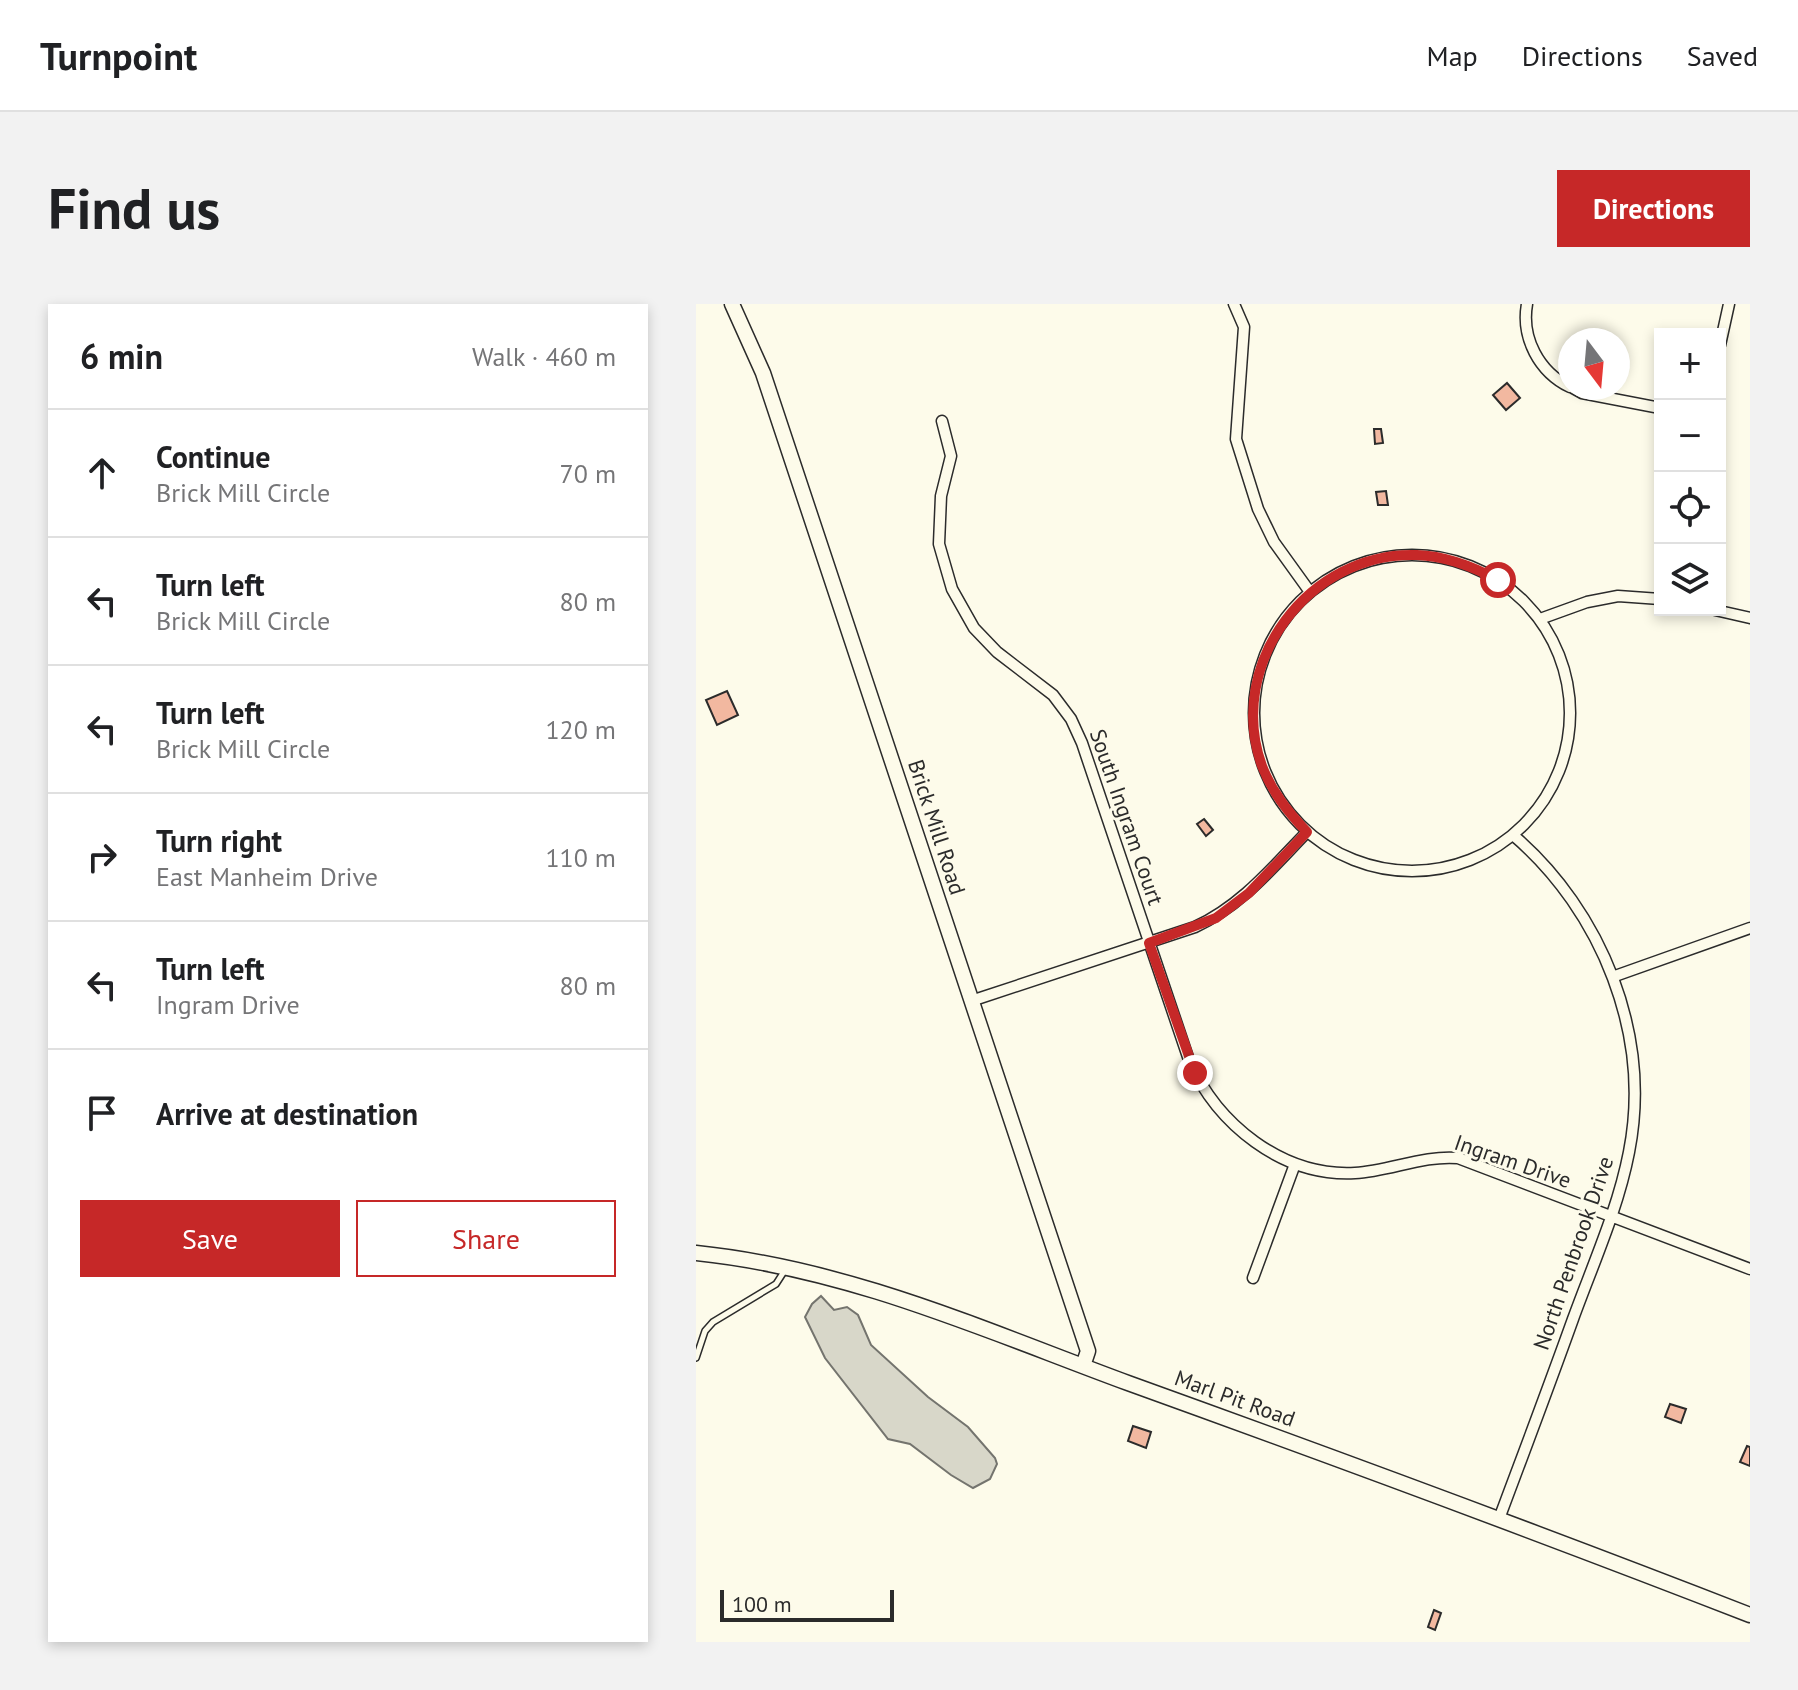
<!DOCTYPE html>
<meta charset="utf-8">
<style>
:root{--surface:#fff;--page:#f2f2f2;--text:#202124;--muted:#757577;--line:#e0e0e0;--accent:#c62828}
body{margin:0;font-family:"PT Sans",sans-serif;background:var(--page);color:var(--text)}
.controls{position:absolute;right:24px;top:24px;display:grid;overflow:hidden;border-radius:0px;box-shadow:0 4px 12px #0003}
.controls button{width:72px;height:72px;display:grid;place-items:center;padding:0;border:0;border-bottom:2px solid var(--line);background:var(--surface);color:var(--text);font:40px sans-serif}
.compass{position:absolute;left:862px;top:24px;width:72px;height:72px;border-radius:50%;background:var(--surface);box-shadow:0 4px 12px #0003;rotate:164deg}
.scale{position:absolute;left:24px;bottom:20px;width:174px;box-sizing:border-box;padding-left:8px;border:4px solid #2b2b2b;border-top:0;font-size:22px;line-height:28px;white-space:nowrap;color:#2b2b2b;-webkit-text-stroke:6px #fdfbea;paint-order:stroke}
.stop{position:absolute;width:24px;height:24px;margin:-18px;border:6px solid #c62828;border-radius:50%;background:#fff}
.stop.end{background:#c62828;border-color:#fff;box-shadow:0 2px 8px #0008}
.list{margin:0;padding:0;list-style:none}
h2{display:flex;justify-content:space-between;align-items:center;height:104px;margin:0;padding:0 32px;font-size:34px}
h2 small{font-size:26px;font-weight:400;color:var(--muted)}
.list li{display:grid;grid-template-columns:52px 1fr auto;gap:24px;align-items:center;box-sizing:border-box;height:128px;padding:0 32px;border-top:2px solid var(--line)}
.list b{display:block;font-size:30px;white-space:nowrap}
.list p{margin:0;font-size:26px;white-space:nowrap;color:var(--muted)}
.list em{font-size:26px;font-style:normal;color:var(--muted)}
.actions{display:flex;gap:16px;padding:24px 32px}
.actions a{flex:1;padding:18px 0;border:2px solid var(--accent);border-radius:0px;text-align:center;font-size:28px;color:var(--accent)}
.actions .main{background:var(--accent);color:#fff}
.icon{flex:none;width:44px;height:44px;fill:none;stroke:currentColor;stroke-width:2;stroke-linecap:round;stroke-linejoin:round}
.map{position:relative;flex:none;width:1054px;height:1338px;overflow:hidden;border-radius:0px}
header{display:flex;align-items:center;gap:48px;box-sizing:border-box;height:112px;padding:0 40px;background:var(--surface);border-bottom:2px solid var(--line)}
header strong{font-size:38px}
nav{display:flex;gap:44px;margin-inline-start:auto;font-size:28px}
.intro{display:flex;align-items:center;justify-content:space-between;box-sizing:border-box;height:192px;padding:0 48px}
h1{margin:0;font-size:56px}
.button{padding:20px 36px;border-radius:0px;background:var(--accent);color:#fff;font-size:28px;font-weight:700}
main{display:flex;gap:48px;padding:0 48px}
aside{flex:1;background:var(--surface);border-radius:0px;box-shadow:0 4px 12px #0003}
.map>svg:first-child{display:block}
.water{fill:#d8d7c9;stroke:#74746e;stroke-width:2}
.building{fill:#f2b8a0;stroke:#2b2b2b;stroke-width:2}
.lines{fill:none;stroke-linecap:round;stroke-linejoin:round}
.service-casing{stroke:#2b2b2b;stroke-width:8}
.minor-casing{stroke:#2b2b2b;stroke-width:13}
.tertiary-casing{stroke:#2b2b2b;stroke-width:17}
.service{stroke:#fdfbea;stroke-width:5}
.minor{stroke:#fdfbea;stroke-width:10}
.tertiary{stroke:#fdfbea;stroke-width:14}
.route{stroke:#c62828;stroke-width:10}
.labels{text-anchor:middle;stroke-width:6;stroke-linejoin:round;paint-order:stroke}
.street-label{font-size:22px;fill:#2b2b2b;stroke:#fdfbea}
</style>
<header>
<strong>Turnpoint</strong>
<nav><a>Map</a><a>Directions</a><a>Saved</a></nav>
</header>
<div class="intro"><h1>Find us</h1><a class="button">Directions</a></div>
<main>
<aside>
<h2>6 min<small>Walk · 460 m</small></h2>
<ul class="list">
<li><svg class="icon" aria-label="ahead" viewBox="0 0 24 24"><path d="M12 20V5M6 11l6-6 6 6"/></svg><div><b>Continue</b><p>Brick Mill Circle</p></div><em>70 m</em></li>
<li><svg class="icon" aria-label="left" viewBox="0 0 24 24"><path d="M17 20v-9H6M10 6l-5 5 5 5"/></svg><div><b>Turn left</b><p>Brick Mill Circle</p></div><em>80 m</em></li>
<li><svg class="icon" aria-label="left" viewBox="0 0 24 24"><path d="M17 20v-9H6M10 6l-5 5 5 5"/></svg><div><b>Turn left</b><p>Brick Mill Circle</p></div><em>120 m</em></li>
<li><svg class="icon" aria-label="right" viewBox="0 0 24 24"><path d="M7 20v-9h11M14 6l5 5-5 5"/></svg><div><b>Turn right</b><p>East Manheim Drive</p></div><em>110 m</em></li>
<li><svg class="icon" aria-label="left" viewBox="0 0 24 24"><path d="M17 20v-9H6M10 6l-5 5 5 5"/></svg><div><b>Turn left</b><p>Ingram Drive</p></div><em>80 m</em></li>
<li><svg class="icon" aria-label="arrive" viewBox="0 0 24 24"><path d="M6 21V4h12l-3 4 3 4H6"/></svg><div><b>Arrive at destination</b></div></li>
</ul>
<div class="actions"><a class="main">Save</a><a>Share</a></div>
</aside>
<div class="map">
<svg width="1054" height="1338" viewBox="0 0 1054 1338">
<rect width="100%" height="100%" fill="#fdfbea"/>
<!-- water -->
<path class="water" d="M125,992L138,1006L151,1003L162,1011L175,1041L232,1093L272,1123L299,1154L301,1160L294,1175L277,1184L255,1171L214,1140L192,1135L129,1054L109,1013L116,1000Z"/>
<!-- building -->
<path class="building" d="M811,79L824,94L810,106L797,91Z
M678,125H685L687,139L679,140Z
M690,187L692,201H682L680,188Z
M31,387L42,411L21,421L10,396Z
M508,515L517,526L510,532L501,520Z
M974,1100L990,1105L985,1119L969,1113Z
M437,1122L455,1128L450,1144L432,1137Z
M1051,1142L1054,1143V1162L1044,1158Z
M738,1306L745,1309L739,1326L732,1323Z"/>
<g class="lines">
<!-- service casing -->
<g class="service-casing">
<path id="service" d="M0,1054L9,1027L17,1018L80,980L89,966"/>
</g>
<!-- minor casing -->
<g class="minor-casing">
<path id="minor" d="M538,0L548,23L540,135L562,205L578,238L614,288
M831,0C825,34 843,68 874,83
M1024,41L1033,0
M877,84L886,89L964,104
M246,117L255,152L245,192L243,240L256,285L278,324L301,348L357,391L375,415L386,439L493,756C521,820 586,873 659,869C694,867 727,851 762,854L1054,965
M558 409a158 158 0 1 1 316 0a158 158 0 1 1-316 0Z
M1019,306L1054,314
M844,315L891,298L922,292L964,295
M919,672L1054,624
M275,697L499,623C545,602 576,564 611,528
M557,974L599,860
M803,1215C828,1148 853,1082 877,1015C897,960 922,905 933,848C956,731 906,607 817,531"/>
</g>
<!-- tertiary casing -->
<g class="tertiary-casing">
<path id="tertiary" d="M36,0L67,69L392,1047L387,1062
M0,949C154,965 288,1026 432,1079C640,1154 848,1231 1054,1311"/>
</g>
<!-- service -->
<use href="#service" class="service"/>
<!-- minor -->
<use href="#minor" class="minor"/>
<!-- tertiary -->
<use href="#tertiary" class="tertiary"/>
</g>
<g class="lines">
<!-- route -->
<path class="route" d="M499,769L453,639L520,614L553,589L611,528C592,508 576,488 566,462C529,360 613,247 721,251C750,252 776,262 802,276"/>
</g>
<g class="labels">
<!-- street labels -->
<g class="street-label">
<text transform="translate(431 513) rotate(71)" y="8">South Ingram Court</text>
<text transform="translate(241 523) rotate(72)" y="8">Brick Mill Road</text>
<text transform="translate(817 857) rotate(19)" y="8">Ingram Drive</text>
<text transform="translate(877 949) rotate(-71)" y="8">North Penbrook Drive</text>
<text transform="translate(539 1094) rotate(20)" y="8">Marl Pit Road</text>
</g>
</g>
</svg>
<div class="controls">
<button>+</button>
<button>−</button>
<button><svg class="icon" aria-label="locate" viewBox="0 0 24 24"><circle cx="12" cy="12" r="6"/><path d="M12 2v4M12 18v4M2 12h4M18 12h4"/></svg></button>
<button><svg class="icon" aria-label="layers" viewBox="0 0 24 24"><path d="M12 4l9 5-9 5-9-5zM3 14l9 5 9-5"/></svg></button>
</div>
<svg class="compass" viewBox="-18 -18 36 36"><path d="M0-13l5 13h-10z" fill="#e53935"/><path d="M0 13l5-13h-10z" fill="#757577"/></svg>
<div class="scale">100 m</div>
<div class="stop" style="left:802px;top:276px"></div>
<div class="stop end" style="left:499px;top:769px"></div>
</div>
</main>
